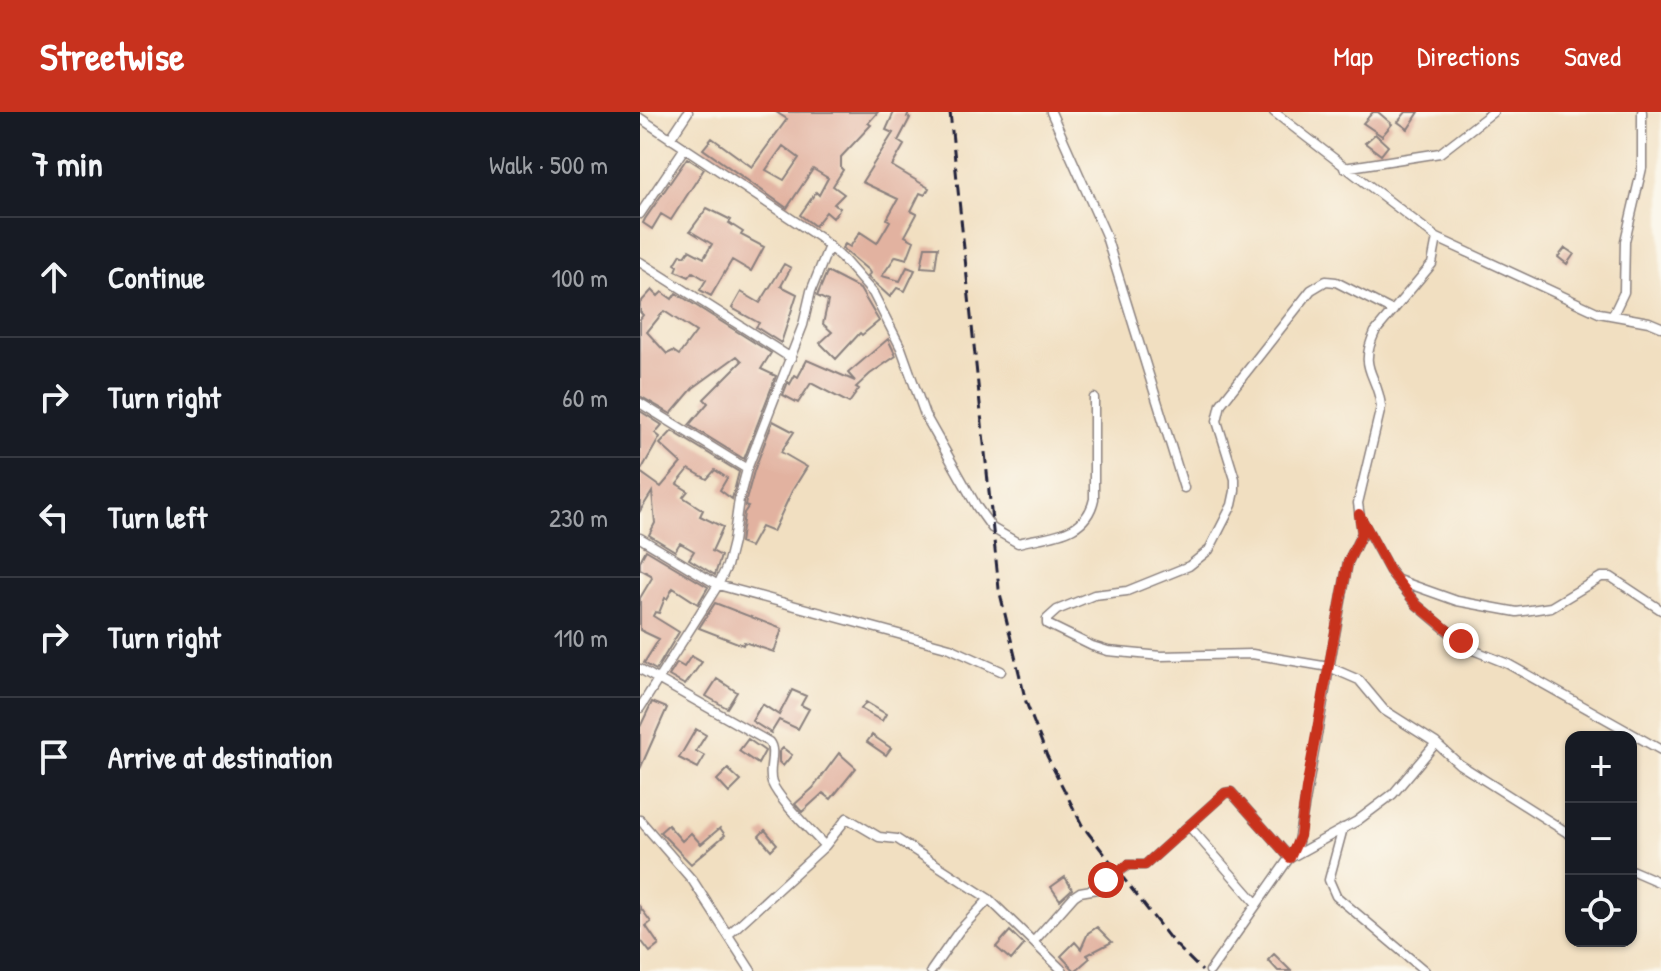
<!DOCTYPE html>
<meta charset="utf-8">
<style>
:root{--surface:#171b24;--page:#20242c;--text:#f1f3f6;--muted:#9ea1a6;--line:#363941;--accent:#c8321e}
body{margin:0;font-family:"Patrick Hand",sans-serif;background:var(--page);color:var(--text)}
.controls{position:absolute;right:24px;bottom:24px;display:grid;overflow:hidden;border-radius:16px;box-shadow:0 2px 6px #0004}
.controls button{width:72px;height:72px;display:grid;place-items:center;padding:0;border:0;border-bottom:2px solid var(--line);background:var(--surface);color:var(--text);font:40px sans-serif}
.stop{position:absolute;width:24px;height:24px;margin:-18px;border:6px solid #c8321e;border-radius:50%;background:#fff}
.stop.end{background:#c8321e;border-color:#fff;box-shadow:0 2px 8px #0008}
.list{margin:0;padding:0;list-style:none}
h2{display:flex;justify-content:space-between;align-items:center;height:104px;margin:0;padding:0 32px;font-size:34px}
h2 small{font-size:26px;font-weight:400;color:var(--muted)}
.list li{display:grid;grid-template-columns:52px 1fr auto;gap:24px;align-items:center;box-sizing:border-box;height:120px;padding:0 32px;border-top:2px solid var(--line)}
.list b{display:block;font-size:30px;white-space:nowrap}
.list em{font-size:26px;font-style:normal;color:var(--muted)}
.icon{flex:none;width:44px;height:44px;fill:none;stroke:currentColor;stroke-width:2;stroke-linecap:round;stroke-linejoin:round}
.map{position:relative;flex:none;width:1021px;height:859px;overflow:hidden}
header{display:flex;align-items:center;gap:48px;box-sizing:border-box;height:112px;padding:0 40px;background:var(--accent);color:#fff}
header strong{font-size:38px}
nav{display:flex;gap:44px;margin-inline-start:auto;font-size:28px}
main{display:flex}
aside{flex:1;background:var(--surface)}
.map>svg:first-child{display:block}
.building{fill:#e2b2a0;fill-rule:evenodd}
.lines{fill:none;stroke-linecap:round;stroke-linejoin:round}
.minor-casing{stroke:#8a807e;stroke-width:11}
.minor{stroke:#fff;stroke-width:8}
.rail{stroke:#22223b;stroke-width:3;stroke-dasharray:12 6;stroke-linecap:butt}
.route{stroke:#c8321e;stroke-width:10}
</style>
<header>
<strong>Streetwise</strong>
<nav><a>Map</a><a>Directions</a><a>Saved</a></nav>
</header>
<main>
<aside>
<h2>7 min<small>Walk · 500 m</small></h2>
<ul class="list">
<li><svg class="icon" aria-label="ahead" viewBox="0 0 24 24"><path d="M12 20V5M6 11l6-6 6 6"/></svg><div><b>Continue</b></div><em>100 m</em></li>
<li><svg class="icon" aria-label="right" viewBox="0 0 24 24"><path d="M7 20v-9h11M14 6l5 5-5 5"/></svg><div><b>Turn right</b></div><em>60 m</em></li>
<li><svg class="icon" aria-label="left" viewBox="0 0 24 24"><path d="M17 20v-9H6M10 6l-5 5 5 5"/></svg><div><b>Turn left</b></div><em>230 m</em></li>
<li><svg class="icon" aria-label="right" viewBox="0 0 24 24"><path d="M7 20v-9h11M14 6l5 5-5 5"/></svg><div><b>Turn right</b></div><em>110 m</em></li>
<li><svg class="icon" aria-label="arrive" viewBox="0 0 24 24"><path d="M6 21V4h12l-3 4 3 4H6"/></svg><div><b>Arrive at destination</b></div></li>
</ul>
</aside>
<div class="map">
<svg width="1021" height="859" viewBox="0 0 1021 859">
<rect width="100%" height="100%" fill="#fbf7ec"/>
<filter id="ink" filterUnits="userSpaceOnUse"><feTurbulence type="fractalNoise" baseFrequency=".0125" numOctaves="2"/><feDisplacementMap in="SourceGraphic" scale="16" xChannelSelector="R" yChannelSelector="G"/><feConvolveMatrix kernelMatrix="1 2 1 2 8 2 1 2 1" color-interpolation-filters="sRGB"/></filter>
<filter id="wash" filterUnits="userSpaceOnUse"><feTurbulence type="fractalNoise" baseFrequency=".006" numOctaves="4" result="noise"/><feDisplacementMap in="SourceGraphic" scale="32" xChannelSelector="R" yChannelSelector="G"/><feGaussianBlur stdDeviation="1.8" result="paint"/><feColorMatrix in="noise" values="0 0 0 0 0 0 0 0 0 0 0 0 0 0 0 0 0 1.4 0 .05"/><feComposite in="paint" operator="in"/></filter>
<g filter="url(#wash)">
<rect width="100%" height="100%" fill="#f1dfc1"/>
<g id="blocks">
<!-- building -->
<path class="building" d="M136,0H238L228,11L231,13L201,45V56L203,58L193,74L204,82L194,92L200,96L193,106L186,100L175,114L160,103L176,80L179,83L188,66L173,57L147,96L63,37L72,26L112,55L147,7ZM143,34L159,46L144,68L126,58Z
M254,0H269L267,5L270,6L258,29L264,33L252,54L289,76L285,83L280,81L271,99L277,102L265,124L274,129L267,147L256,144L242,164L260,169L267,155L275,158L265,179L257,176L250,185L228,165L230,161L228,158L202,136L205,132L210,135L220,120L237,131L250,109L247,107L258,87L222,70L253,21L246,18Z
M733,0H738L752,12L742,24L723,11Z
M766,0H779L768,17L758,10Z
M735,22L748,34L741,43L725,31Z
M47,46L64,57L31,108L21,102L12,117L3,111L5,107Z
M67,96L91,108L89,111L103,120L101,123L124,135L111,159L92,148L71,184L60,178L66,168L53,160L49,165L36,159L38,154L35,152L41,142L45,144L49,138L64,146L72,132L50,119Z
M285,135H298L295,156L281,155Z
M925,136L934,142L927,152L918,145Z
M144,152L151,156L141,174L157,182L141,231L116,215L119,211L92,196L101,180L120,191Z
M187,160L220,177L239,209L222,223L220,221L196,247L180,231L192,220L183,212L188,189L177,184Z
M12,178L18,184L22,180L32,187L36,181L131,241L121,257L136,264L104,347L49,313L68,291L64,287L102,249L97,244L53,276L31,302L0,284V207L3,203L0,200V191ZM24,199L56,220L39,243L33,239L27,242L7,220Z
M248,227L256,244L230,262L216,275L219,277L209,291L171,271L158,291L143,283L148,270L150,272L155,263L158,265L167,248L215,269L208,261Z
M0,299L22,313L15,321L20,325L0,360Z
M133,309L154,320L141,340L167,355L152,379L133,420L121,415L110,435L100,431L104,401L108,395L105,394L106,388L114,359Z
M32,319L99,360L92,387L80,378L87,366L75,358L67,367L49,357L37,372L48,379L43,385L63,398L60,404L83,415L72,439L81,444L75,463L49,447L54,439L40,431L35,439L9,423L15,411L12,380L0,399V360L21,375L41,351L20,332Z
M6,438L68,475L58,492L33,476L27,487L25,486L19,501L15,500L13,504L39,520L16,558L4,551L19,527L0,518V486L12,466L11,463L0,457V449Z
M75,491L142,517L134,540L104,530L103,533L59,516Z
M51,544L62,550L45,573L29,564L37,551L44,555Z
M77,567L97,580L87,596L66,584Z
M152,578L166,584L161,593L169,597L158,617L139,608L131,621L112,609L122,592L139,603Z
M12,590L27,596L0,657V615Z
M226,590L246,602L242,609L221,597Z
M56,617L66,623L56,639L65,644L58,656L39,646Z
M232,623L251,636L246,643L227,630Z
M108,627L125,639L118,652L99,639Z
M143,636L152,643L143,654L139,650V640Z
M199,641L216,656L191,687L183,681L162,700L155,692L173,676Z
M88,657L101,669L89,681L77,668Z
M28,713L42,729L51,721L61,732L80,716L85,723L51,752L20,720Z
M125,718L137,732L131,738L119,724Z
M425,765L432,777L420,788L411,775Z
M0,795L11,810L6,814L19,833L10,840L0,827Z
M457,815L472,830L447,843L450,846L435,859L421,844L435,830L441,837L448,821Z
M370,819L384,833L371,848L356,835Z
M634,842L651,859H638L628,848Z"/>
</g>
</g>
<g filter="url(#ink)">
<use href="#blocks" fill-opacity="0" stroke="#8a807e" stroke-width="2"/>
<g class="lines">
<!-- minor casing -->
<g class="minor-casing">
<path id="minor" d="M411,0L465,121L544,376
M634,0L797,126L959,201L1009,210L1021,215
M0,6L180,126L203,147L233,181L261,236L285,303L337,395L352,416L378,431C410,423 446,424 454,387V286
M30,27L48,0
M704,56L800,41L853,0
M0,102L44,37
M0,150L151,246
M753,199L696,170L686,169L671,178L581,292L577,309L595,367V379L592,393L569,438L549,454L487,479L454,483L417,498L407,507V512L452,534L468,539L521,544L612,542L689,555L719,568L744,598L796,631L819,652L931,723
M973,203L984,180L985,129L1002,56V0
M0,291L107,357
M723,410L750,459L777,493L828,536L868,552L1021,638
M0,426L78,473L310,536L361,559
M758,468L817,489L877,500L911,495L961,465H971L1021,498
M0,557L129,630C137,640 127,657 132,671C139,688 171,719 185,734
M0,596L78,473L87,454L93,430L99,387L107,357L163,213L171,179L189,134
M0,708L53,769L111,859
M549,714L617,792
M703,716L689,768L696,784L785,859
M991,758L1021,771
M88,823L185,734L207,706L239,725L257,727L349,787L423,859
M394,829L434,784L440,780L457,777L488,753H505L585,681L591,680L650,746L717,709L753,682L796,631
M291,859L319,819L349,787
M570,859L657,735L708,450L722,421L718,391L741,295C738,261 717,259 735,220L792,152L797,126"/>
</g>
<!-- minor -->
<use href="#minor" class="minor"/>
<!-- rail -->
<path class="rail" d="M310,0L359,477L386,590L407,644L442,713L532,829L562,859"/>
</g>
</g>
<g class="lines" filter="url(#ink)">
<!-- route -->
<path class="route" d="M466,768L488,753H505L585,681L591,680L650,746L660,724L666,677L708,450L722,421L719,402L750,459L777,493L821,529"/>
</g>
</svg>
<div class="controls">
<button>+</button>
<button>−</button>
<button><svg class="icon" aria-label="locate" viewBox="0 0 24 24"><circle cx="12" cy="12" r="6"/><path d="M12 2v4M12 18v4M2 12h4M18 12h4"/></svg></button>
</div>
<div class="stop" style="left:466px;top:768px"></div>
<div class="stop end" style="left:821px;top:529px"></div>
</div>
</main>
